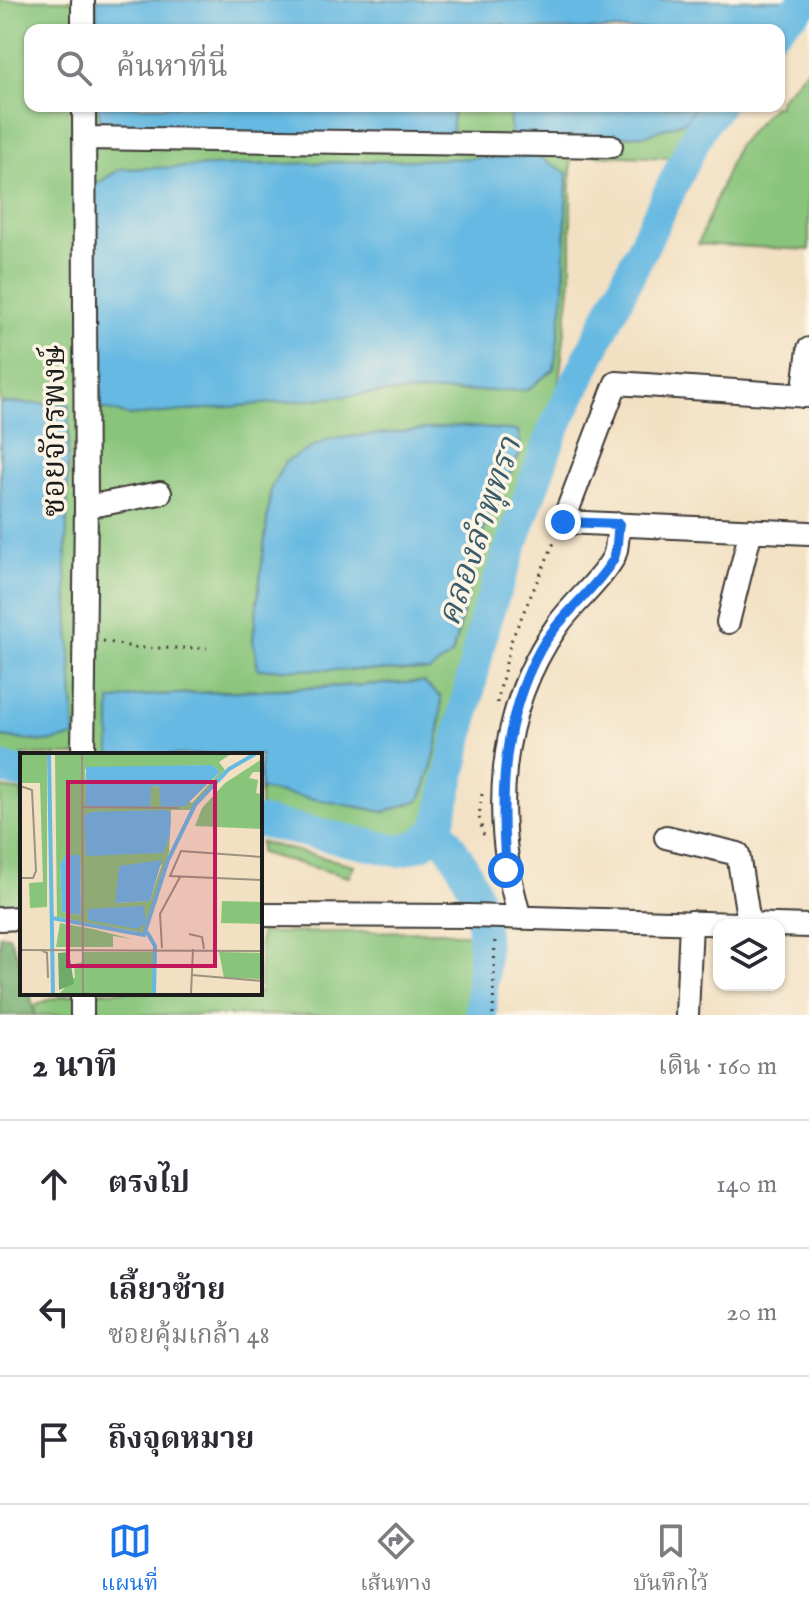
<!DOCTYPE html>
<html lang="th">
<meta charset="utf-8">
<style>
:root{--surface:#fff;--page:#f7f7f7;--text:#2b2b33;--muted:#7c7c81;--line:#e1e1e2;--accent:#1a73e8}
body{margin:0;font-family:"IM FELL English","Noto Serif Thai",serif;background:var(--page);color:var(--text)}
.controls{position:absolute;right:24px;bottom:24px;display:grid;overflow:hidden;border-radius:16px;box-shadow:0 2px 6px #0004}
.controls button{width:72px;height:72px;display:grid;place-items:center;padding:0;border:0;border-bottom:2px solid var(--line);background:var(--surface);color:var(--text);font:40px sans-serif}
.stop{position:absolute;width:24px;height:24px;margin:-18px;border:6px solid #1a73e8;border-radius:50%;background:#fff}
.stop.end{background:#1a73e8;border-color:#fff;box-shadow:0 2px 8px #0008}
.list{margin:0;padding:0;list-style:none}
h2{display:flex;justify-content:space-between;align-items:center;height:104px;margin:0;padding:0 32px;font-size:34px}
h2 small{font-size:26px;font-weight:400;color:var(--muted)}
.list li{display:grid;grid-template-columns:52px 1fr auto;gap:24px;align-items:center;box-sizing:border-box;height:128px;padding:0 32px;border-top:2px solid var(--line)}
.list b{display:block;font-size:30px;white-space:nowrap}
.list p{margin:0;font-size:26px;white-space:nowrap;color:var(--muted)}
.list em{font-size:26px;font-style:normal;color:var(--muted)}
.icon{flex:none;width:44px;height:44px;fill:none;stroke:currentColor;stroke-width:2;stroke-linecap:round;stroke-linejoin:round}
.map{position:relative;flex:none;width:809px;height:1015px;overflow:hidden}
.search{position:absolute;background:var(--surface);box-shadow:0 2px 6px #0004;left:24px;right:24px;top:24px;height:88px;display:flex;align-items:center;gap:20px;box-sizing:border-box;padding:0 28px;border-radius:16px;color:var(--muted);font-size:30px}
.sheet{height:488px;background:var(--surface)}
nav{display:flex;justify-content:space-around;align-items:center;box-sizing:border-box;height:112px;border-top:2px solid var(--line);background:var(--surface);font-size:22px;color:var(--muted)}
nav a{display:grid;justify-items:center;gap:4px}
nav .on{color:var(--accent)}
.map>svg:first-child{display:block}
.green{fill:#88c47a;stroke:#52704b;stroke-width:2;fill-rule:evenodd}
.forest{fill:#6eaa6a;stroke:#456343;stroke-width:2}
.water{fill:#66b9e2;stroke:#416a7f;stroke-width:2}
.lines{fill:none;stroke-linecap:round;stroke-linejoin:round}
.river{stroke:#66b9e2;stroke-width:32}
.minor-casing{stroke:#3c3935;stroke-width:26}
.path{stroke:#3c3935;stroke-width:3;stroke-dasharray:2 6;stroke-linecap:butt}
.minor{stroke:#fff;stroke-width:22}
.route{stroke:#1a73e8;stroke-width:10}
.labels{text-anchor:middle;stroke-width:7;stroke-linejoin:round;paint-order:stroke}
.street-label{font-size:32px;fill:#1c1c1c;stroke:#fcf5e5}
.water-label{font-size:34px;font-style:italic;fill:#3a5b6b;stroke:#fcf5e5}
.inset-river{fill:none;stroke:#66b9e2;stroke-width:4}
.inset-road{fill:none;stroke:#9c9280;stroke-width:2}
.view{fill:#c2185b;fill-opacity:0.15;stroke:#c2185b;stroke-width:4}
.inset-edge{fill:none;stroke:#1c1c1c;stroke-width:4}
</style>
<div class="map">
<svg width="809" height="1015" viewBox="0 0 809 1015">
<rect width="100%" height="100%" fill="#fcf5e5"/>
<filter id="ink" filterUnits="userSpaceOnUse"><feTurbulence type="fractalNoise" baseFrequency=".0125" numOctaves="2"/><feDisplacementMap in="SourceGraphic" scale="16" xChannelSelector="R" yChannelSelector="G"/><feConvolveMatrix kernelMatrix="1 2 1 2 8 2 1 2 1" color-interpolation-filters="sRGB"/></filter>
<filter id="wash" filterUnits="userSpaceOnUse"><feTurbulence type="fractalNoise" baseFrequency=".006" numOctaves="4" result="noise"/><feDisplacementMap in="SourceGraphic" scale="32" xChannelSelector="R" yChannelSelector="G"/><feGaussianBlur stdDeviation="1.8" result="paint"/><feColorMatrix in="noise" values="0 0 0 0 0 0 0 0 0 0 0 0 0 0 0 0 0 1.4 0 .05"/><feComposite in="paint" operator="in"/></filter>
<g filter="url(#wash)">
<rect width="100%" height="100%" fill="#f2e0c2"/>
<!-- green -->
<path class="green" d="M0,0H96L97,30H30V106H98L103,140L451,141L453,106H509L512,141L646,135L686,121L695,106H706L672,158L571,154V279L558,389L458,714L431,821L421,834L407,840L260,811V789L385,812L441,722L422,682L138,696L111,701L110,755H22V763L0,758V737L47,742L66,566L69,405L0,403ZM567,173L564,293L554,369L527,390L381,393ZM522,450L487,517L452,655L349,669H258L253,640L271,488Z
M809,67V250L698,244L737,146L773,106H779V100Z
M0,788L22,791V912H0Z
M260,842L354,865L349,877L260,853Z
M442,931L477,936L474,1015H35L34,1007C66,982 212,993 260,993V933Z"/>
<!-- forest -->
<path class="forest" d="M0,935L9,936L22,967V993H30L35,1015H0Z"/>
<!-- water -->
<path class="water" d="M96,0H785L755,30H505L504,24L455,30H97Z
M98,106H453L451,141L103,140Z
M509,106H695L686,121L646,135L511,141Z
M538,156L567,173L564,293L554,369L527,390L381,393L130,416L101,408L92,187L120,169Z
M0,403L69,404L66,566L75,737L47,742L0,737Z
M457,426L518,431L522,450L487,517L452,655L429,671L258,669L253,640L271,488L285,462L328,439Z
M423,682L441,697C441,733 435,767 420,800L385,812L260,789V755H110V701L138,696Z"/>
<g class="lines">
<!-- river -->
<path class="river" d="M773,30L807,0
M0,768L22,773
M260,822L399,851L421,844L438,829L485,620L552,433L701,127L717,106
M438,829C493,903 484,928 481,1015"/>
</g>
</g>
<g filter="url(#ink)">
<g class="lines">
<!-- minor casing -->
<g class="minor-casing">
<path id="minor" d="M83,0V30
M84,138L611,146
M803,396L809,349
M809,396L616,383L563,522L809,533
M86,507L160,493
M728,622L751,530
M83,755L86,507L84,106
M666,837L738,854L749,923
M260,915L469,916L809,926
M520,918C491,819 497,712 557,626C573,603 598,584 612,560C618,551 617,535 619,524
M0,919L22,918
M82,993V1015
M687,1015L691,922"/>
</g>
<!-- path -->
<path class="path" d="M103,641L137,648H207
M497,703L511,641L556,538
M482,794L479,817L484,837
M493,1015L495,935"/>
<!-- minor -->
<use href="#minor" class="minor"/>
</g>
</g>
<g class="lines" filter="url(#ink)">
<!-- route -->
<path class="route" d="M506,870C500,794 502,719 540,650C559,616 594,591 613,560C618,551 617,535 619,524L563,522"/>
</g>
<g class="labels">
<!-- street labels -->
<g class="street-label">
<text transform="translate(53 431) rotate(-90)" y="11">ซอยจักรพงษ์</text>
</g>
<!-- water labels -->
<g class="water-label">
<text transform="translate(478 531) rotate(-71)" y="12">คลองลำพุทรา</text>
</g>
</g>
<!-- overview -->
<g transform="translate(20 753)">
<rect width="242" height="242" fill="#f2e0c2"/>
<path d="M0,1H27V154L10,155L9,130L23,129L20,30H0ZM35,1H211L199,9L205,17L170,57H151L149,99L124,180L37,164ZM192,12L200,19L172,50L139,33L130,34V54H67L65,16ZM69,59L144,99L117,100ZM46,102L60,103L61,162L42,159L40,111ZM142,111L130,148L95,150ZM242,6V19H233L229,25L238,27L236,40L242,41V76L175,73L182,55L205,30ZM202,148L242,149V171L201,170ZM40,170L73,176L112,186L93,183V194H36ZM63,199H134L133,241H39L55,224L54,211L63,209ZM199,199L242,200V241L241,226L204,225Z" fill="#88c47a" fill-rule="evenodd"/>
<path d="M49,199L54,231L39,237L38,200Z" fill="#6eaa6a"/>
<path d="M192,12L200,19L165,53L141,54L139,33L131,34L130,54H66V14ZM146,57L151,60L150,82L143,100L66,103L64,63L70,59ZM46,102H60L61,162L42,159L40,111ZM142,107L130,148L95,150L99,113ZM124,153L126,170L118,176L68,167V156Z" fill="#66b9e2"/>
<path class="inset-river" d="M29,1L33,241M32,165L124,182L148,107L175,52L209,16L235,1M127,179L135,193L134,241"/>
<path class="inset-road" d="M62,1L63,241M0,33L12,37L16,118L13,125H0M63,54L159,55M242,104L161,98L150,123L242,127M169,181L182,184L184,196M142,195L140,161L160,124M0,197L242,198M21,197L27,200L28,225M172,222L242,228M171,241L173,196"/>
<path class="view" d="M48,29H195V213H48Z"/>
<rect width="242" height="242" class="inset-edge"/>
</g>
</svg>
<div class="controls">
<button><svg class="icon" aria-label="layers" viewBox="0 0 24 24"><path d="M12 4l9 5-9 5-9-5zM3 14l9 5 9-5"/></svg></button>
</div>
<div class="stop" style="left:506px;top:870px"></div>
<div class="stop end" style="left:563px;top:522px"></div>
<div class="search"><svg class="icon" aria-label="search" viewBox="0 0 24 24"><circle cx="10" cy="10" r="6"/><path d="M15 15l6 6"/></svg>ค้นหาที่นี่</div>
</div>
<section class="sheet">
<h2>2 นาที<small>เดิน · 160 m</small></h2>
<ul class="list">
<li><svg class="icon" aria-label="ahead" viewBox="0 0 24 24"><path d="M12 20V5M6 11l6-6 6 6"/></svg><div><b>ตรงไป</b></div><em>140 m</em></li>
<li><svg class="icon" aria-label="left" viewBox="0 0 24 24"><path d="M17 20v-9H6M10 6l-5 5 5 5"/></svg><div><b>เลี้ยวซ้าย</b><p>ซอยคุ้มเกล้า 48</p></div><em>20 m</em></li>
<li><svg class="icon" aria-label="arrive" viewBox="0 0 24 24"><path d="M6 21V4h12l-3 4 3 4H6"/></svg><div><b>ถึงจุดหมาย</b></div></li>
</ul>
</section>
<nav>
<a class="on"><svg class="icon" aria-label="map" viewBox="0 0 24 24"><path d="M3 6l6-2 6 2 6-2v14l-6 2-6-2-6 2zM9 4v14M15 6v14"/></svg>แผนที่</a>
<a><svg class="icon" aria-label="directions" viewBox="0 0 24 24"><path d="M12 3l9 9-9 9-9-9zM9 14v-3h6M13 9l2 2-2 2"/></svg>เส้นทาง</a>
<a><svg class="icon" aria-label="saved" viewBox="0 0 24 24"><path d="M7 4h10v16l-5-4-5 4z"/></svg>บันทึกไว้</a>
</nav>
